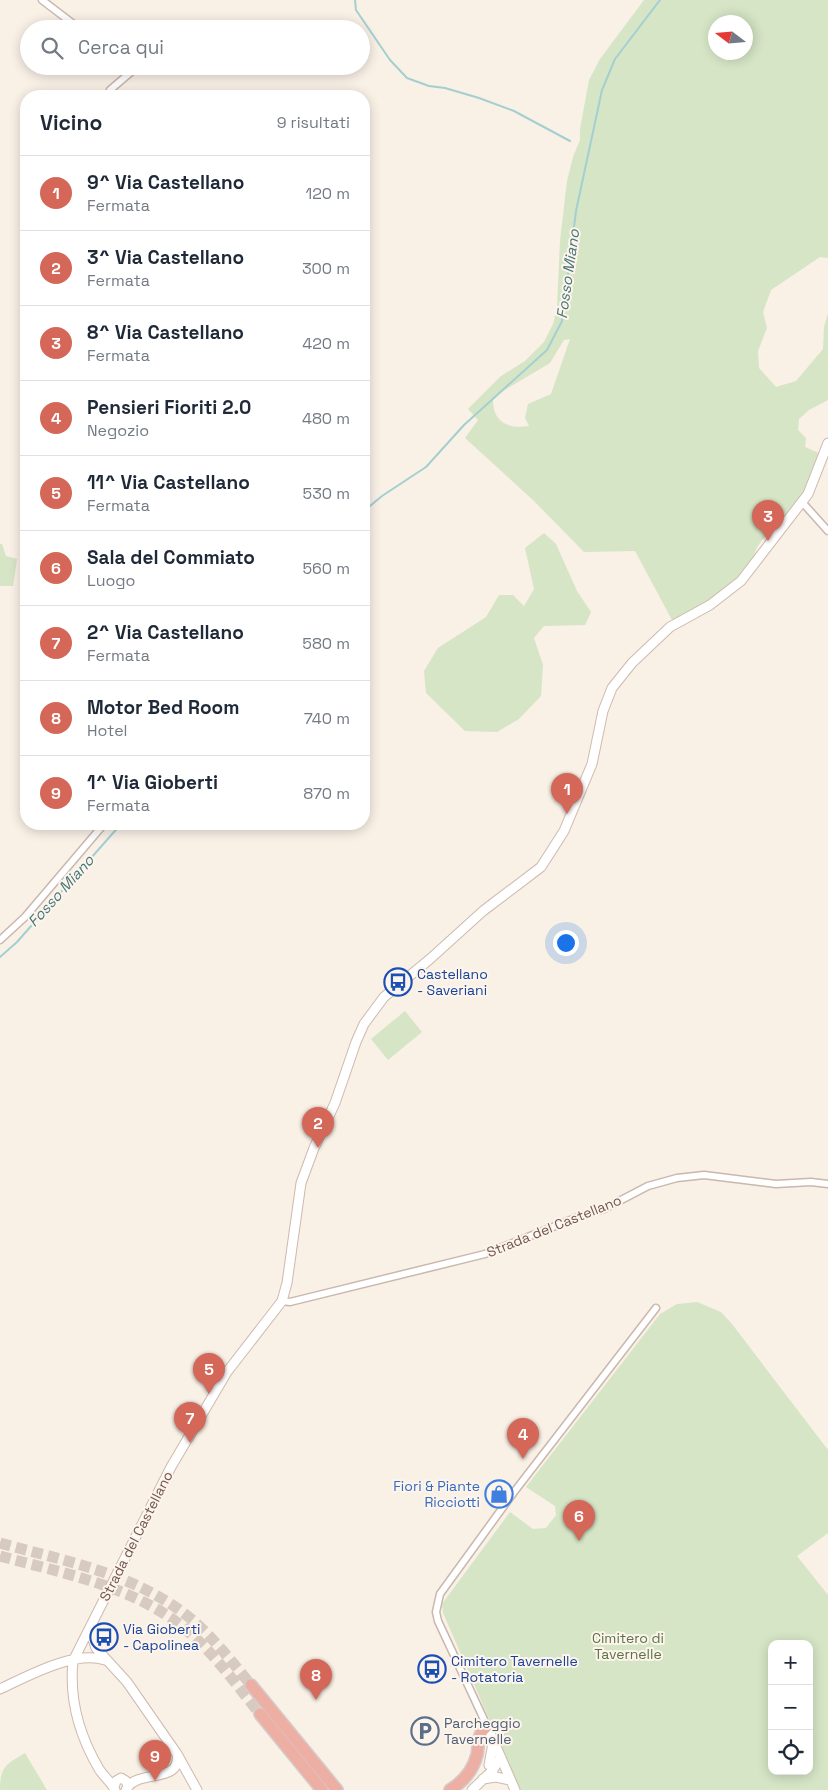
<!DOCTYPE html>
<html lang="it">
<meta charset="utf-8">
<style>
:root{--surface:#fff;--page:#f6f6f7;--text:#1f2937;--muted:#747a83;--line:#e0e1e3;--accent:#d56759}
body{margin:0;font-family:"Space Grotesk",sans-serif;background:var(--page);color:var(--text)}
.controls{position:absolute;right:15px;bottom:15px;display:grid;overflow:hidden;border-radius:10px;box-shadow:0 2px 12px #0003}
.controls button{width:45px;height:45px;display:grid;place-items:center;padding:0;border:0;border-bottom:1px solid var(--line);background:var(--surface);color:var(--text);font:25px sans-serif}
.compass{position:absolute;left:708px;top:15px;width:45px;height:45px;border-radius:50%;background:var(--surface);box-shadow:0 2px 12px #0003;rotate:286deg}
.you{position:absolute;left:565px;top:942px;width:18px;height:18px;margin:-12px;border:4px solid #fff;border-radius:50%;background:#1a73e8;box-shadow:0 0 0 8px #1a73e833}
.badge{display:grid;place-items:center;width:32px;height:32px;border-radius:50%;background:var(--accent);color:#fff;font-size:16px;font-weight:700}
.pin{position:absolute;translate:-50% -41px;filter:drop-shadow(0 1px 2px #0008)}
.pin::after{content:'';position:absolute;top:26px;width:18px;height:15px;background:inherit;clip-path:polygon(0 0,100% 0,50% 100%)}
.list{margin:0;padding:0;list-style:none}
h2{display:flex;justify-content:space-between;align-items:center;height:65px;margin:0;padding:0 20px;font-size:21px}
h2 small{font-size:16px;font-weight:400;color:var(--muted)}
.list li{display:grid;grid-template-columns:32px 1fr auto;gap:15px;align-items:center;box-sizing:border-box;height:75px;padding:0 20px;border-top:1px solid var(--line)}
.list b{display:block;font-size:19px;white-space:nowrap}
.list p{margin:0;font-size:16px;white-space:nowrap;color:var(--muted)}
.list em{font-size:16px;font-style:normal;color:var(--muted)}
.icon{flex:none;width:28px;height:28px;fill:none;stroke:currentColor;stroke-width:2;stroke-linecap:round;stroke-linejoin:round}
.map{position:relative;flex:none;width:828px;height:1790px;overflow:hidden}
.search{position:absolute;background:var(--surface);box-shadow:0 2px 12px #0003;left:20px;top:20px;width:350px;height:55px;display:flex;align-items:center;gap:12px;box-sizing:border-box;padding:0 18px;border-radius:28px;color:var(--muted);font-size:19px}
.panel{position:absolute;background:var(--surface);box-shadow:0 2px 12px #0003;left:20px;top:90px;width:350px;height:740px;border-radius:20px}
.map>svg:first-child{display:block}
.green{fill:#d6e5c6;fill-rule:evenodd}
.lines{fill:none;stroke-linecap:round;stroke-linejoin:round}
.stream{stroke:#a4cfd1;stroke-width:2}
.highway-tunnel{stroke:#d7cac0;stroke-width:11;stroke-dasharray:11 5.5;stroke-linecap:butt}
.street-casing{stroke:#cab7ad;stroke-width:9}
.secondary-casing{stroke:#ceb9ae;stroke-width:11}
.highway-casing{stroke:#d4ccca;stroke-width:14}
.street{stroke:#fff;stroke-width:6}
.secondary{stroke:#fff;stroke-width:9}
.highway{stroke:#edafa4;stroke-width:11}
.labels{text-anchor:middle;stroke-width:4;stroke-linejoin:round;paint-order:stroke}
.transit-label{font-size:14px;fill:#164399;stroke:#fdf4ec;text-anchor:start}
.street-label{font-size:14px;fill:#70564e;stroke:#fdf4ec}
.shop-label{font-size:14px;fill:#366cbe;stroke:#fdf4ec;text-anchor:end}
.park-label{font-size:14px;fill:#5a7447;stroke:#fdf4ec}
.service-label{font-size:14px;fill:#4e5e75;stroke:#fdf4ec;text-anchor:start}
.water-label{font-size:15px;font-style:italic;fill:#47777a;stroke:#fdf4ec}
</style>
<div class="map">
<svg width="828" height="1790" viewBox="0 0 828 1790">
<rect width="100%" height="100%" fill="#f9f0e6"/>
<!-- green -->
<path class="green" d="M644,0H828V258L820,257L771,290L763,312L767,328L758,351L759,368L776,387L796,381L823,349L824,327L828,313V400L809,410L799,419L798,430L806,438L805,447L821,454C810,480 801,500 781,522C771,532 754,543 754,559C730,589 706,604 672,620L635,551L584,552L534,501L465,438L478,420L468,409L501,376L525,361L544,342L553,324L557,308L560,241L567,181L573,157L580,140V129L589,80L600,59ZM716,22H746V52H716ZM570,339L551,394L528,404L525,418L529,426C509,429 493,423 493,400L503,391L550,363L564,340Z
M544,533L556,544L577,591L591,612L585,625L544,626L534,638L543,665L541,696L519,719L497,732L465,731L426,693L424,671L438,648L486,617L499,595H513L524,606L534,589L525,548Z
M0,544H2L6,556L17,559L13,586H0Z
M405,1011L422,1032L388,1060L371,1039Z
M697,1302L721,1312L732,1324L828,1450V1533L797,1556L828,1595V1790H520L443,1613L442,1604L510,1512L533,1529L546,1528L556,1515L555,1506L526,1487L660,1314L677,1304ZM772,1644H809V1771H772Z
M25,1753L47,1790H0C0,1766 7,1764 25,1753Z"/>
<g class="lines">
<!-- stream -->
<path class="stream" d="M355,0L356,10L390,60L407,78L429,86L445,88L479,98L514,111L570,141
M364,511L382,496L426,467L464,425L547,350L562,321L576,211L602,90L615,59L660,0
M0,957L17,942L121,824"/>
<!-- highway-tunnel -->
<path class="highway-tunnel" d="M0,1543C65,1561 136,1574 190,1618C213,1637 232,1662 251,1685
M0,1556C62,1573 133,1586 184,1628C213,1652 237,1685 260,1714"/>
<!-- street casing -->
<g class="street-casing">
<path id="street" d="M42,0L80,29
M114,96L110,90L138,66
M802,502L828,531
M0,940L25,917L104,824
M282,1301L290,1302L485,1254L578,1217L604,1209L648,1186L677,1178L704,1175L776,1184L811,1182L828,1184
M487,1726L438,1621L436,1612L440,1594L514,1492L656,1308"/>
</g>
<!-- secondary casing -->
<g class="secondary-casing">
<path id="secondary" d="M93,1627L92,1636L96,1648L127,1682L177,1754L197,1790
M0,1689C28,1676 75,1650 105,1660
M487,1726L515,1790
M489,1765L493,1743
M483,1779L496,1777L510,1780
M114,1787L116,1781L121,1778L126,1781L128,1786
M115,1790C112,1783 104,1777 99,1769C79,1735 69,1700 73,1661L171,1467L227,1372L282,1301L287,1283L301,1183L314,1148L335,1103L356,1042L364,1024L384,997L430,959L483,911L541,867L564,831L592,764L603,711L612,688L632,663L670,627L710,605L741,581L808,494L828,443
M126,1790C136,1768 182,1785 177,1754
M472,1790L493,1770L500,1758"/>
</g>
<!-- highway casing -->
<g class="highway-casing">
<path id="highway" d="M251,1685L337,1790
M260,1714L322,1790
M450,1790C463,1782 473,1770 477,1755C479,1744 477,1734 487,1726"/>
</g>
<!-- street -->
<use href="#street" class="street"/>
<!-- secondary -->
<use href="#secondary" class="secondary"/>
<!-- highway -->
<use href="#highway" class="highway"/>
</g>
<!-- icons -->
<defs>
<g id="bus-ring" transform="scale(1.4375)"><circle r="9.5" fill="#fdf4ec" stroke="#1a4fb4" stroke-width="1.5"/><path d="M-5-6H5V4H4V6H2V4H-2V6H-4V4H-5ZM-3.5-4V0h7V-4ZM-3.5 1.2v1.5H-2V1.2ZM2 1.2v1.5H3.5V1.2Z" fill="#1a4fb4"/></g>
<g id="shop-ring" transform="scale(1.4375)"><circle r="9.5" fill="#fdf4ec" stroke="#3f7fe0" stroke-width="1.5"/><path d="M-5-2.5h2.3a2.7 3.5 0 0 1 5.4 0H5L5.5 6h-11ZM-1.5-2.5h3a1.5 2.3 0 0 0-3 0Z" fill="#3f7fe0"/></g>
<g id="parking-ring" transform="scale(1.4375)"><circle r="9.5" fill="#fdf4ec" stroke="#5c6f8a" stroke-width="1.5"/><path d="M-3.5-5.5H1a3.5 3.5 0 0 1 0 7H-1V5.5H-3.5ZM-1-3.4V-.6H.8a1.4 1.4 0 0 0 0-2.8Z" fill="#5c6f8a"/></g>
</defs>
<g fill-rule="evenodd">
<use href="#bus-ring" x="398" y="982"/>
<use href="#shop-ring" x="499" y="1494"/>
<use href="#bus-ring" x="104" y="1637"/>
<use href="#bus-ring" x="432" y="1669"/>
<use href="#parking-ring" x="425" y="1731"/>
</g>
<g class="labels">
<!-- transit labels -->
<g class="transit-label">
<text x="417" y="979">Castellano<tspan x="417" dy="16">- Saveriani</tspan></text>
<text x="123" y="1634">Via Gioberti<tspan x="123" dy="16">- Capolinea</tspan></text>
<text x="451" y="1666">Cimitero Tavernelle<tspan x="451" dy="16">- Rotatoria</tspan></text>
</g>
<!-- street labels -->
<g class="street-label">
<text transform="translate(554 1226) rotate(-22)" y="5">Strada del Castellano</text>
<text transform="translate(136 1536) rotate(-63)" y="5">Strada del Castellano</text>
</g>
<!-- shop labels -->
<g class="shop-label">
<text x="480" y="1491">Fiori &amp; Piante<tspan x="480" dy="16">Ricciotti</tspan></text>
</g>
<!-- park labels -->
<g class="park-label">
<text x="628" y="1643">Cimitero di<tspan x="628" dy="16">Tavernelle</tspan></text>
</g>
<!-- service labels -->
<g class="service-label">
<text x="444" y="1728">Parcheggio<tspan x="444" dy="16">Tavernelle</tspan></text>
</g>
<!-- water labels -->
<g class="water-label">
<text transform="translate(568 274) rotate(-82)" y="5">Fosso Miano</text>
<text transform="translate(61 891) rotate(-48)" y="5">Fosso Miano</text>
</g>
</g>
</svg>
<div class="controls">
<button>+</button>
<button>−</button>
<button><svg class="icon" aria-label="locate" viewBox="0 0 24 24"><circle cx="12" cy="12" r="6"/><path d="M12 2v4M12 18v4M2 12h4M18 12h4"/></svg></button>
</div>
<svg class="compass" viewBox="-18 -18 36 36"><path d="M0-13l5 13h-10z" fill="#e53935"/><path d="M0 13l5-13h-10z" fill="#747a83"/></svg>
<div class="you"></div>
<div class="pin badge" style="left:567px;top:814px">1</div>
<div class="pin badge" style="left:318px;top:1148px">2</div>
<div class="pin badge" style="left:768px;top:541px">3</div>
<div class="pin badge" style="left:523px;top:1459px">4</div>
<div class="pin badge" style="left:209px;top:1394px">5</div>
<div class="pin badge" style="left:579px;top:1541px">6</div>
<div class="pin badge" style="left:190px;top:1443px">7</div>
<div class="pin badge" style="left:316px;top:1700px">8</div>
<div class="pin badge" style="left:155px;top:1781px">9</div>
<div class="search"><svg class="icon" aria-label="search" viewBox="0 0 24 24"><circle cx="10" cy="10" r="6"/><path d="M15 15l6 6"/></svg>Cerca qui</div>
<section class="panel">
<h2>Vicino<small>9 risultati</small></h2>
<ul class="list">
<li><span class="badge">1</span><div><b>9^ Via Castellano</b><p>Fermata</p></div><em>120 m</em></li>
<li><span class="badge">2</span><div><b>3^ Via Castellano</b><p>Fermata</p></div><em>300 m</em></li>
<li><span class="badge">3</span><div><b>8^ Via Castellano</b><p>Fermata</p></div><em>420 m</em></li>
<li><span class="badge">4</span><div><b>Pensieri Fioriti 2.0</b><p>Negozio</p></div><em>480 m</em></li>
<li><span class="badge">5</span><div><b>11^ Via Castellano</b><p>Fermata</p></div><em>530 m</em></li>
<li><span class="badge">6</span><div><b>Sala del Commiato</b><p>Luogo</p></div><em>560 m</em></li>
<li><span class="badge">7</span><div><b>2^ Via Castellano</b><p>Fermata</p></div><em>580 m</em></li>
<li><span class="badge">8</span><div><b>Motor Bed Room</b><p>Hotel</p></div><em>740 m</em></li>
<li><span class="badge">9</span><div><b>1^ Via Gioberti</b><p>Fermata</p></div><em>870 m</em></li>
</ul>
</section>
</div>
